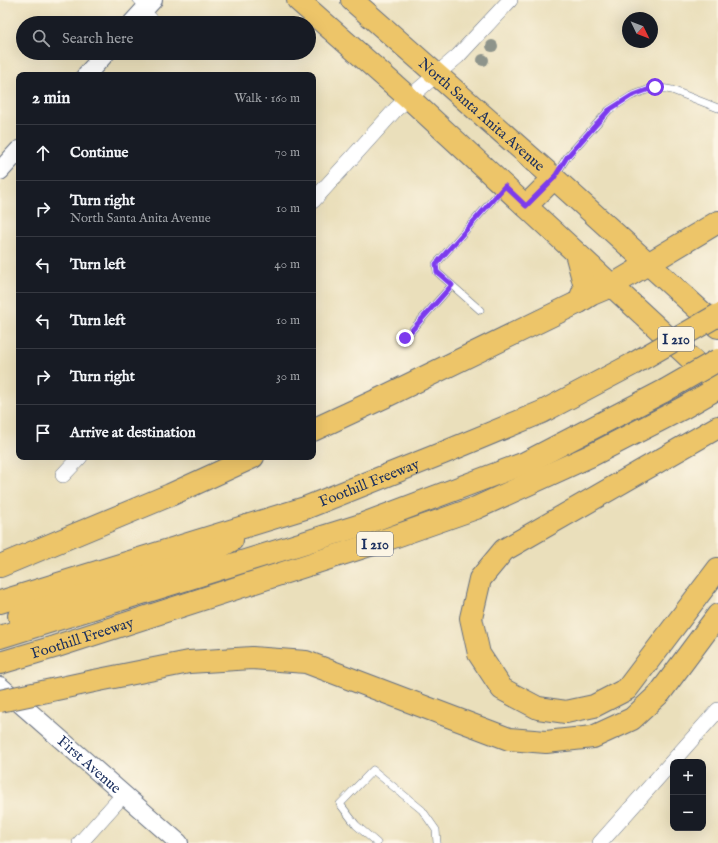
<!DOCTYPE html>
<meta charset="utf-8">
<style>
:root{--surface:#171b24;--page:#242831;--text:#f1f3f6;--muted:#9ea1a6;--line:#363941}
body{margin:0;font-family:"IM FELL English",serif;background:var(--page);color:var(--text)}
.controls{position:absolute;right:12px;bottom:12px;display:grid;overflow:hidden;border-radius:8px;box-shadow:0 4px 16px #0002}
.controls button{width:36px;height:36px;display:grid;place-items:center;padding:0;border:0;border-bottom:1px solid var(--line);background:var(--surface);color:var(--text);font:20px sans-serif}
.compass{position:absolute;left:622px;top:12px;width:36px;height:36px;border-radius:50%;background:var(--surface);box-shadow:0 4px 16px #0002;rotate:133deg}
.stop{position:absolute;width:12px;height:12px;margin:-9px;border:3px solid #7c3aed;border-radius:50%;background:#fff}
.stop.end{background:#7c3aed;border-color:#fff;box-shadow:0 1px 4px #0008}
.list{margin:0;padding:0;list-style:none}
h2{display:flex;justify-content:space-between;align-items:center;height:52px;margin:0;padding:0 16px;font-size:17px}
h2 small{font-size:13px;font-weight:400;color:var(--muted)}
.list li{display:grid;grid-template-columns:26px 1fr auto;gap:12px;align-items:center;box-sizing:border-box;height:56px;padding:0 16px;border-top:1px solid var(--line)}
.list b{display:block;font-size:15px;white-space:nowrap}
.list p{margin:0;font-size:13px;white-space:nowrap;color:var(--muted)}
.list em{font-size:13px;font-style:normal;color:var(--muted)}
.icon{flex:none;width:22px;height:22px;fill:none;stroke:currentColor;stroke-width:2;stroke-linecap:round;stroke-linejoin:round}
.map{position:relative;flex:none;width:718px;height:843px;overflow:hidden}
.search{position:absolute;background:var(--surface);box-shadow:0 4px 16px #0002;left:16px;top:16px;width:300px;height:44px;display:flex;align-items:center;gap:10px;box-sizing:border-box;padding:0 14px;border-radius:22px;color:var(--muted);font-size:15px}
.panel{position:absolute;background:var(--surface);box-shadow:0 4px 16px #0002;left:16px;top:72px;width:300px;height:388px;border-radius:8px}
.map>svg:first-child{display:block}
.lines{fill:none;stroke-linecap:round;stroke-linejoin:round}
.service-casing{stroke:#636d7f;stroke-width:8}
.minor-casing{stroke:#636d7f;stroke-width:16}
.tertiary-casing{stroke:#636d7f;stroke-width:20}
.primary-casing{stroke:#636d7f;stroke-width:24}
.motorway-casing{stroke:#636d7f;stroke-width:24}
.service{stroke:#fff;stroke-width:7}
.minor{stroke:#fff;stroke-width:15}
.tertiary{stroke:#fff;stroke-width:18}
.primary{stroke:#edc569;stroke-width:22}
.motorway{stroke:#edc569;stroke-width:22}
.motorway-bridge-casing{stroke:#636d7f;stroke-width:24;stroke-linecap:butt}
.motorway-bridge{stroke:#edc569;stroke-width:22}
.tree{fill:#8e948b}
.route{stroke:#7c3aed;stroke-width:5}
.labels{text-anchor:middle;stroke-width:3;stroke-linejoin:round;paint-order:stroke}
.shield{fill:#fcf5e5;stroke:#5e6a86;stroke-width:1}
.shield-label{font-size:14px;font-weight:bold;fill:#1b2f5e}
.street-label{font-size:15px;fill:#1b2f5e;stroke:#fcf5e5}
</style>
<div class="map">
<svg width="718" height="843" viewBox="0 0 718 843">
<rect width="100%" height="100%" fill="#fcf5e5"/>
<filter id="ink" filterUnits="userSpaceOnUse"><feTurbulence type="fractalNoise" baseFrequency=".025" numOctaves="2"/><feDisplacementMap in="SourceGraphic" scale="8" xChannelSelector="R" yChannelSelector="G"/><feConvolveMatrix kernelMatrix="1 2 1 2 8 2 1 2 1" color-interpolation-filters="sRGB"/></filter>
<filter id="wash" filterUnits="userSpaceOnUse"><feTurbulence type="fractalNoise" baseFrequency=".012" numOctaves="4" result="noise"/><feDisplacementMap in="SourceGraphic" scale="16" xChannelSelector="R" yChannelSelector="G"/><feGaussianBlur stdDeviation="0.9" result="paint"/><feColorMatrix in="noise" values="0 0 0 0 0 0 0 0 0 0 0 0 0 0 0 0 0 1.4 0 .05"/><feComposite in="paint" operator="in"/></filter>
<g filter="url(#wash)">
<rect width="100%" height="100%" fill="#eadfbb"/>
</g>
<g filter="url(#ink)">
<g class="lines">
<!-- service casing -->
<g class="service-casing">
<path id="service" d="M137,0L159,23
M555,176L567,157L609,110L631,96L655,87L672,90L718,108
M480,310L437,272L436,264L503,188
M405,338L452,285
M377,843L356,825L340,804L373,770L422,810L436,830L437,843"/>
</g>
<!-- minor casing -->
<g class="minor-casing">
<path id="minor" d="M313,201L396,109L458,56L510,0
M63,475L80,457
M80,843L124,794
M600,843L718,710"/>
</g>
<!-- tertiary casing -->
<g class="tertiary-casing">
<g id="tertiary">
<path d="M132,23L153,0"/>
<path d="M86,75L106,53"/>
<path d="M0,171L19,150"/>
<path id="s1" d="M0,686L179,843"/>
</g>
</g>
<!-- primary casing -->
<g class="primary-casing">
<g id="primary">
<path d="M298,0L409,98L718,384"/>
<path id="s2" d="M352,0L554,178L718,327"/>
<path d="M526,206L554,178"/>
</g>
</g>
<!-- motorway casing -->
<g class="motorway-casing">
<g id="motorway">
<path d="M576,253L585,287L579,302"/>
<path d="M718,427L504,550L480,579L471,618L479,654L502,689L538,708L566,712L594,706L627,689L718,569"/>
<path d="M313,430L384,397L579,302L592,294L611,286L718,222"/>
<path d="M0,566L170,495L253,457"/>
<path id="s3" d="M0,602L305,508L443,453L542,412L633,364"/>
<path d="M19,616L199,559L232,540"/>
<path d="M0,637L358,526L525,463L664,391"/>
<path id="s4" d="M0,663L54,647L379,542L476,508L590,456L683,408L718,388"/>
<path d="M94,681L189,662L252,658L306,662L509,739L546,742L593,737L632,719L660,693L718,615"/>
</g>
</g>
<!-- service -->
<use href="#service" class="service"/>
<!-- minor -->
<use href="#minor" class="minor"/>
<!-- tertiary -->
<use href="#tertiary" class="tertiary"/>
<!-- primary -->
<use href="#primary" class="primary"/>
<!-- motorway -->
<use href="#motorway" class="motorway"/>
<!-- motorway-bridge casing -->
<g class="motorway-bridge-casing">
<path id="motorway-bridge" d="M633,364L718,315
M664,391L718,360
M0,701L94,681"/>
</g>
<!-- motorway-bridge -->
<use href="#motorway-bridge" class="motorway-bridge"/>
</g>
<!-- trees -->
<g class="tree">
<circle cx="492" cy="46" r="6"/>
<circle cx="483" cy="60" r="6"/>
</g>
</g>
<g class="lines" filter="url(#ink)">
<!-- route -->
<path class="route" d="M405,338L452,285L437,272L436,264L505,186L526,206L554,178L567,157L609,110L631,96L655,87"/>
</g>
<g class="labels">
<!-- shield labels -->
<g class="shield">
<rect x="658" y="327" width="36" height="24" rx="3"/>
<rect x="357" y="532" width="36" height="24" rx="3"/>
</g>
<g class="shield-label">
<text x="676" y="344">I 210</text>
<text x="375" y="549">I 210</text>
</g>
<!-- street labels -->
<g class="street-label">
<text dy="5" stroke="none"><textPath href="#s2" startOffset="173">North Santa Anita Avenue</textPath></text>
<text dy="5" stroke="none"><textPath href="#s3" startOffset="388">Foothill Freeway</textPath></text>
<text dy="5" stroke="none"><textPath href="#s4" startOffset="86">Foothill Freeway</textPath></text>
<text dy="5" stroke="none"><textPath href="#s1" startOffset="119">First Avenue</textPath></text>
</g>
</g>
</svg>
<div class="controls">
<button>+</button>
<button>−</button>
</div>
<svg class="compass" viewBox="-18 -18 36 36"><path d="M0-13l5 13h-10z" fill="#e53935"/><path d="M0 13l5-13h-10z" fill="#9ea1a6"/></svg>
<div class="stop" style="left:655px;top:87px"></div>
<div class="stop end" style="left:405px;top:338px"></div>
<div class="search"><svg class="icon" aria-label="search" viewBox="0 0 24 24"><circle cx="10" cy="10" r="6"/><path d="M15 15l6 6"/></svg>Search here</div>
<section class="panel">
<h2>2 min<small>Walk · 160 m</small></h2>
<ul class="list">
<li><svg class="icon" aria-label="ahead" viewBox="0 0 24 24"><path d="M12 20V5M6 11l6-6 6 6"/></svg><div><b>Continue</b></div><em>70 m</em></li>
<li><svg class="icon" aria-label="right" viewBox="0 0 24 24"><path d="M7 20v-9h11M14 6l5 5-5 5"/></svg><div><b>Turn right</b><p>North Santa Anita Avenue</p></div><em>10 m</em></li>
<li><svg class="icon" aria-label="left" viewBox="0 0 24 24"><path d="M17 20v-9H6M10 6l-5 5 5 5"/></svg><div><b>Turn left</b></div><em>40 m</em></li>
<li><svg class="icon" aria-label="left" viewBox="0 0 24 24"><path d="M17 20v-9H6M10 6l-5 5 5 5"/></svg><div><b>Turn left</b></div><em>10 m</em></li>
<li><svg class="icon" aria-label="right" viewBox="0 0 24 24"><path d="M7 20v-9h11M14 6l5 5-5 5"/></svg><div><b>Turn right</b></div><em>30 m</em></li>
<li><svg class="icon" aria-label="arrive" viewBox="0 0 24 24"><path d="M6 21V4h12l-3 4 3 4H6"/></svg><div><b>Arrive at destination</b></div></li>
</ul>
</section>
</div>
